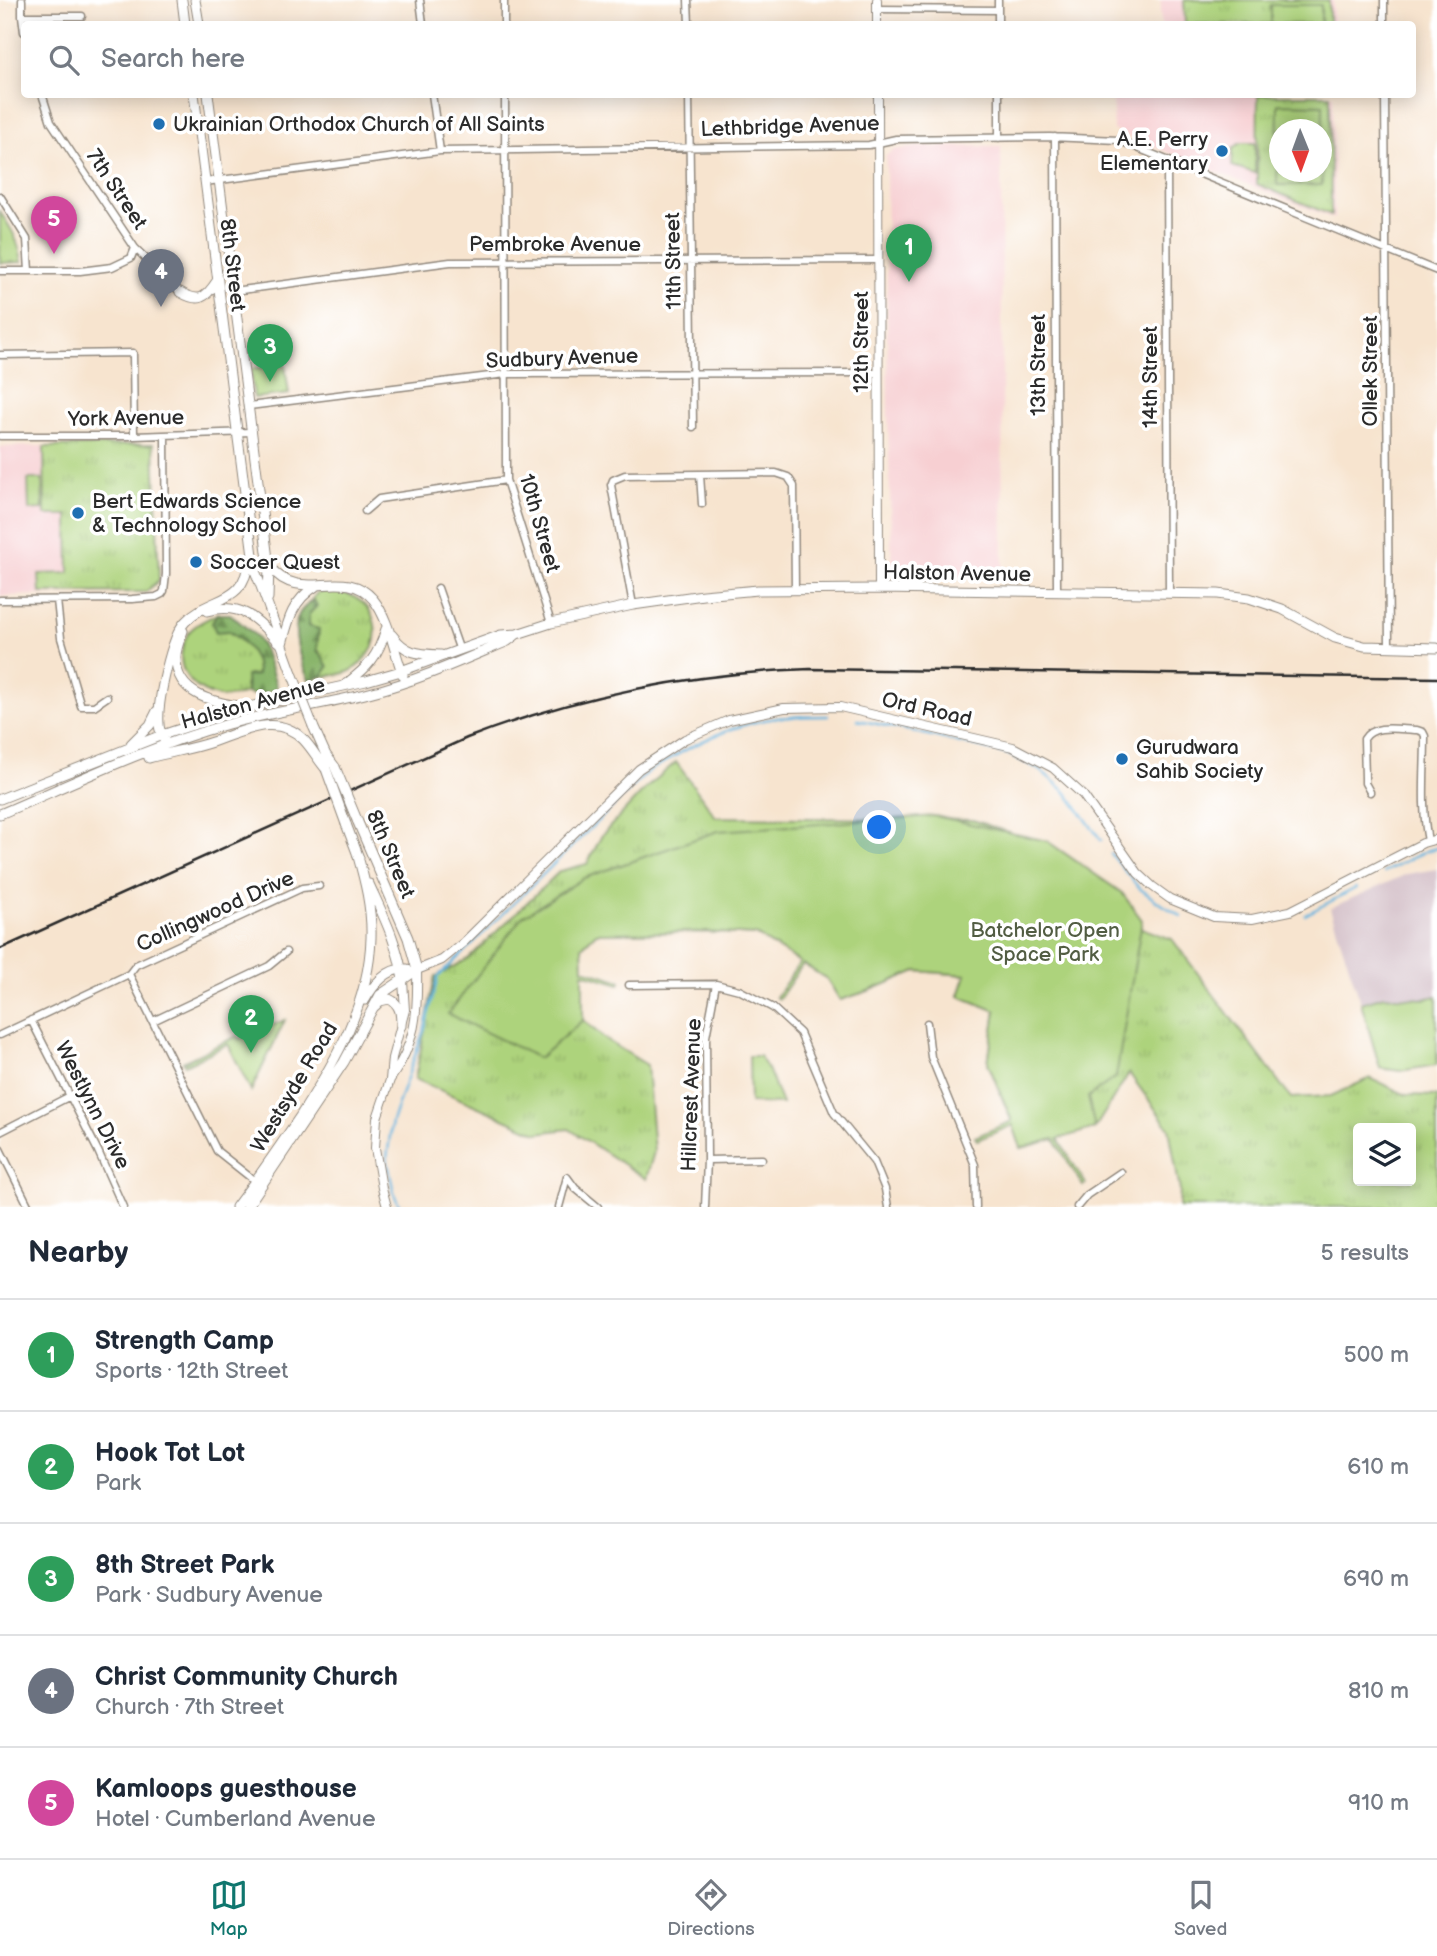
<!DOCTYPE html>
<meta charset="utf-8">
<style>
:root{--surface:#fff;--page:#f6f6f7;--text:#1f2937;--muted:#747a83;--line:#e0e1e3;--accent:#0f766e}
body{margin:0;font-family:"Balsamiq Sans",sans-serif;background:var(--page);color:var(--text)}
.controls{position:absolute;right:21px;bottom:21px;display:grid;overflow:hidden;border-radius:7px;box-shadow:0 4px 18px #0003}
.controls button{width:63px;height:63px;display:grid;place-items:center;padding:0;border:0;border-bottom:2px solid var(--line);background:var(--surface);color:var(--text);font:35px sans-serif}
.compass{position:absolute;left:1269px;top:119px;width:63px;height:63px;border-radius:50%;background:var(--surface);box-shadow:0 4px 18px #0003;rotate:179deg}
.you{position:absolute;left:880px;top:828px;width:24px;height:24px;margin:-18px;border:5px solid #fff;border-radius:50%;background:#1a73e8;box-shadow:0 0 0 10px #1a73e833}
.badge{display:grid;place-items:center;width:46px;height:46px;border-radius:50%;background:var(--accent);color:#fff;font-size:23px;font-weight:700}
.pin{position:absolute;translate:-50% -58px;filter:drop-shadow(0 2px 4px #0008)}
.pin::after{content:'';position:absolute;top:37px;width:24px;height:21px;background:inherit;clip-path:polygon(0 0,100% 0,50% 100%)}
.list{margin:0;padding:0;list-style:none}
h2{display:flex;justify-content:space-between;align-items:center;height:91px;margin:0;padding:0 28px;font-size:30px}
h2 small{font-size:23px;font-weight:400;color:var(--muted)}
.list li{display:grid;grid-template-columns:46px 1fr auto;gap:21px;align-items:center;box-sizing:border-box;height:112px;padding:0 28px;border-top:2px solid var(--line)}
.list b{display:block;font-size:26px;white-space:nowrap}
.list p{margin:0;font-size:23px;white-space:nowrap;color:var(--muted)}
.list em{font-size:23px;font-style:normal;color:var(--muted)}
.icon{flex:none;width:38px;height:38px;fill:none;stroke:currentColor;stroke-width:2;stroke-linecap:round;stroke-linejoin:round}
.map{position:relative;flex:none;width:1437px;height:1207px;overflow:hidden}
.search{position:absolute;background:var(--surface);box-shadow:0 4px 18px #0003;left:21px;right:21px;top:21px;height:77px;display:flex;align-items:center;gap:18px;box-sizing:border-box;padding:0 24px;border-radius:7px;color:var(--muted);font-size:26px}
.sheet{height:651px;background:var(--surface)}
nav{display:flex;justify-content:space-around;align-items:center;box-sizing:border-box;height:98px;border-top:2px solid var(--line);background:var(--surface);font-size:19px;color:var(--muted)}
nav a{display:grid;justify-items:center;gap:4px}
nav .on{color:var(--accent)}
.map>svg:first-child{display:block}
.built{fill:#f7cfd2;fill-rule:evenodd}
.industrial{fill:#d2bdc6}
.grass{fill:url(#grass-tufts);stroke:#6c7f54;stroke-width:2;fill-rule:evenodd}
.forest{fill:url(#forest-firs);stroke:#5a704c;stroke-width:2}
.park{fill:#add37c;stroke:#6c7f54;stroke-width:2;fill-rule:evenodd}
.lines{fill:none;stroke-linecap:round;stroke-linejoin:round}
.stream{stroke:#64b4df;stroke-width:2.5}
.minor-casing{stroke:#91887d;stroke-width:9}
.tertiary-casing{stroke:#91887d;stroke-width:10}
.secondary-casing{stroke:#91887d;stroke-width:11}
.minor{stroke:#fff;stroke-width:6}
.tertiary{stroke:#fff;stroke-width:8}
.secondary{stroke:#fff;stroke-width:9}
.rail{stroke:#2b2b2b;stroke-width:2.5}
.secondary-bridge-casing{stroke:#91887d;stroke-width:11;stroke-linecap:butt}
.secondary-bridge{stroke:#fff;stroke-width:9}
.poi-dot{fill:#1f6fb2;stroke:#fff;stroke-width:2.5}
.labels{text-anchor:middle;stroke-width:7;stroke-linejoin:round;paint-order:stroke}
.poi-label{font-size:21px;fill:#2b2b2b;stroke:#fff;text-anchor:start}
.street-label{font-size:21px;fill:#2b2b2b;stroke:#fff}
.park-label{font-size:21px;fill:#525d43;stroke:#fff}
</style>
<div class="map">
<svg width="1437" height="1207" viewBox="0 0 1437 1207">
<defs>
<pattern id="grass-tufts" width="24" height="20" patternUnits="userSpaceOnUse" patternTransform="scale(1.75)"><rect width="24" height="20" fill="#add37c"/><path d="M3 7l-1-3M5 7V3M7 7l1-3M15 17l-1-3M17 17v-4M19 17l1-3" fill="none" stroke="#95b56b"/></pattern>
<pattern id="forest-firs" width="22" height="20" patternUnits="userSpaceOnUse" patternTransform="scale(1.75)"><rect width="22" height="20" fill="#8ab56c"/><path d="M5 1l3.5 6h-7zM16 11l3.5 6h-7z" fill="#719359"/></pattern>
</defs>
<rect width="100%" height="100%" fill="#fff"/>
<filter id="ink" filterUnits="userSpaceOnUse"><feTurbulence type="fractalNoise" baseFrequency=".0143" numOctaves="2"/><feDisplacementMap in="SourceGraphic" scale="14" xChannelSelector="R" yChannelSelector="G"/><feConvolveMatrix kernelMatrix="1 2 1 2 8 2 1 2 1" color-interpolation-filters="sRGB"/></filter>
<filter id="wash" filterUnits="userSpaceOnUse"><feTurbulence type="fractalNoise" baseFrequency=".00686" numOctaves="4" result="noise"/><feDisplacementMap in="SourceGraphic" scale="28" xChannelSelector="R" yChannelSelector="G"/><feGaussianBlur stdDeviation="1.57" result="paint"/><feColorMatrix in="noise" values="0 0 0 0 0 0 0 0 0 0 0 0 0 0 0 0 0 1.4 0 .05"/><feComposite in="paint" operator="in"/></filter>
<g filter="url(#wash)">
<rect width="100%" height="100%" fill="#f7e4cf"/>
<!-- built -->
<path class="built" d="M1161,0H1333V24H1161Z
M1113,95H1333L1334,219L1113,130ZM1280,130H1322V172H1280Z
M1001,146L1003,578L892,575L888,413L886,156L893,150L916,147Z
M154,444L159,580L146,592L0,596V447Z"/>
<!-- industrial -->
<path class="industrial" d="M1437,869V996L1423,999L1384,996L1361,1003L1330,908L1407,874Z"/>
<!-- grass -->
<path class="grass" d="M1184,0H1329V24H1185Z
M1258,95H1330L1331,215L1257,184ZM1280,130H1322V172H1280Z
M154,444L159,580L146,592L40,593L39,574L69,573L68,515H45L44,447Z
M324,591C336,591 346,592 356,598C378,611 382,640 365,659C360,664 354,670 348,672C339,675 329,676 321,677L328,667C318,648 307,638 309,614L304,609L317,593Z
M217,614L212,623C233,633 259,648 257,675H249L245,686L247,693C239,695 229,698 220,697C196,692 175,673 183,647C185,641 186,636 189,632C196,623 208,619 217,614Z
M676,762L716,817L973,820L1057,849L1141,928L1172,939L1291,1098L1331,1096L1370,1078L1406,1095L1437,1096V1207H1179L1180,1191L1169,1128L1129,1073L1095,1128L1021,1148L1012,1122L988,1063L996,1011L959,996L966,975L916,971L871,990L840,1000L827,979L756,935L704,932L596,933L582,947L583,1020L605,1039L647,1065L654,1152L646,1179L569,1129L537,1133L415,1079L435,977L468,959L560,871L587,864L602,835L645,789ZM1358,1128H1411V1181H1358Z"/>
<!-- forest -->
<path class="forest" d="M314,600L317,606L309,614L308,626L319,629L317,651L322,656L328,667L321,677L309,680C301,664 289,627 301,611C304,607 310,603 314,600Z
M217,614H230L256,636L264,649L277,687C268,693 257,697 247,693L246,676L257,675C259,655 243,641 229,631L216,632L212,623Z"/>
<!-- park -->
<path class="park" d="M1271,5H1321V24H1271Z
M1278,104L1323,105L1322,185H1277ZM1280,130H1322V172H1280Z
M1240,143H1255V173L1232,166L1233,149Z
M0,212C12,229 19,242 22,262L0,263Z
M285,365L289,394L254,398L251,369Z
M28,479H42L43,509L29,510Z
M935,816L1047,841L1122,893L1142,920L1116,1077L1088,1097L1095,1128L1058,1139L1086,1184L1083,1186L1054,1139L1021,1148L1013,1125L977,1140L975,1137L1012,1121L988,1063L996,1011L959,996L966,975L916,971L871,990L840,1000L827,979L803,964L779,999L776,997L800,962L756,935L704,932L596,933L582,947L583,969L621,981L620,984L583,973V1020L539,1058L448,1014L522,917L584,878L718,831Z
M1384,996L1423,999L1437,996V1065L1400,1071L1380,1068L1361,1003Z
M285,1020L251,1091L228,1044L185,1065L183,1062L237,1036L239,1039Z
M749,1056H759L768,1069L782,1104L750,1103Z"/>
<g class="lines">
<!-- stream -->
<path class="stream" d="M858,720L911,731L1008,754L1039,769L1066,792L1101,840
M1111,854L1139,888L1158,902L1181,916
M1384,872L1426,851L1437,848
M1305,915L1356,888
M400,1207L394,1194L387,1158L392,1121L425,1027L438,977L649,771C692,745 739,719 790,717C803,716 816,716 828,716"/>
</g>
</g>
<g filter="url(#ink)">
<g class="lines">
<!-- minor casing -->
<g class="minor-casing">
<path id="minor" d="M22,0V16L24,32
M420,0L423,24
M504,0V24
M688,0L689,24
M998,0V24
M1384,0V24
M877,9L998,10
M22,16H82
M42,94L51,122L135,248L180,292
M432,94L440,151
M505,94L506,480L551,623
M689,94L693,427
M999,94V138
M1385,94L1389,647
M1055,137L1057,592
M1167,160L1169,593
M205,182L440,151L869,145L896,139L1050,137L1118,140L1437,271
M0,196L27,239L29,271
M0,271H80L112,267L131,258L135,248
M234,291L450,262L878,260
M0,355L133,353L134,436
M249,406L506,374L878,373
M0,436H134L251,432
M700,475L702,504
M365,511L379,499L506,480
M438,588L460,651
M0,600L132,599L156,597L162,594L164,591L166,574L165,435
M57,600L61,638L81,706H94L107,697
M633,605L611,485L613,480L625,475L776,473L788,477L794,486L795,589
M1370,792L1365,783V778L1364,739C1373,723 1401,730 1417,730L1423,732L1425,736C1425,771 1421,807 1428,841
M129,974L136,965L302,888L319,886
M629,985L716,984L739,990L773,1008L800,1033L834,1113L874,1162L885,1189L888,1207
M31,1020L98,1151L123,1207
M153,1021L269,966L286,952
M927,1023L931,1057L975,1165L976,1207
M0,1035L129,974L217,1151L256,1182
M0,1132L70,1096
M0,1149L29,1207
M707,1160L762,1159
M559,1207L567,1177L575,1188L598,1207
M705,1207L707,1160L706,1037L716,984
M1077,1207L1087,1195L1121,1172"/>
</g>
<!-- tertiary casing -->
<g class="tertiary-casing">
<path id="tertiary" d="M877,0V24
M878,94L879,589
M390,1080C416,1042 418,1015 417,970L442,960L464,942L639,769L685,739L729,720L784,708L840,707L1013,747L1053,768L1083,795L1138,873L1152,886L1170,899L1214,917L1252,919L1290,911L1423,843L1437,839
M387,1207L382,1188L375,1148L377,1118L390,1080L392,1058L405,1010L403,981"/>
</g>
<!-- secondary casing -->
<g class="secondary-casing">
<path id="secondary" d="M182,0L185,24
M195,0L199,24
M194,94L255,571C269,605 279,639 292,673
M208,94L269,567L268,598
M180,292C199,303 205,299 217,281
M270,567C301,606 343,564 373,599C389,619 394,651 403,675
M207,611C241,602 256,618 278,642
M183,631C180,639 175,650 176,659C176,695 214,702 242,707
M392,635C406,654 418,654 441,655
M282,644C288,620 293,600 316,586
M346,684C368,667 378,657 386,629
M313,726L326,755L335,767
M164,740C162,735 159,730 159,724C157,703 171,637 185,622C211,594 245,607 249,558
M131,744L150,725L157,711
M149,758C170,752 192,749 212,742C242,732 276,712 303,739C312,748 318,760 326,769
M0,799L162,735L244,708L366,681L401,671L501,635L517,634L551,623L633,605L703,595L758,590L879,589L1218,594L1249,598L1282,609L1335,638L1364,646L1437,648
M0,814C75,782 150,746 228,724C275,711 322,705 369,693C417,681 463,660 508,641L517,634
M357,820L408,938L417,970
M346,824L359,858
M369,884C383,915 399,946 403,981
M365,1000C373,985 388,967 407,969
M375,1006L380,1001L389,999C401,1004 401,1015 401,1026
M236,1207C259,1177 280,1146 301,1115C336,1060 369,1004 371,938C372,908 365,881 357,853
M247,1207L344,1062L380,995L417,970"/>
</g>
<!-- minor -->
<use href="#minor" class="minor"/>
<!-- tertiary -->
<use href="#tertiary" class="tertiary"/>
<!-- secondary -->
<use href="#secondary" class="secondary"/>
<!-- rail -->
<path class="rail" d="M0,949L467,738C578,695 691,673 810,669L1437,678"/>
<!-- secondary-bridge casing -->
<g class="secondary-bridge-casing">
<path id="secondary-bridge" d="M292,673L313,726
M335,767L357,820
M326,769L346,824"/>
</g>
<!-- secondary-bridge -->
<use href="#secondary-bridge" class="secondary-bridge"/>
</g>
</g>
<!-- markers -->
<g class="poi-dot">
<circle cx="159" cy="124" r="7"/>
<circle cx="1222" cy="151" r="7"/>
<circle cx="78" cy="513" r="7"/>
<circle cx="196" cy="562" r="7"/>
<circle cx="1122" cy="759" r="7"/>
</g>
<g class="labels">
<!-- poi labels -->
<g class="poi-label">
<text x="173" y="131">Ukrainian Orthodox Church of All Saints</text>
<text x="1208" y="146" text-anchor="end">A.E. Perry<tspan x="1208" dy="24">Elementary</tspan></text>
<text x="92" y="508">Bert Edwards Science<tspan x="92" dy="24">&amp; Technology School</tspan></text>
<text x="210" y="569">Soccer Quest</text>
<text x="1136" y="754">Gurudwara<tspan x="1136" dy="24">Sahib Society</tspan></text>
</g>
<!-- street labels -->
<g class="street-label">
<text transform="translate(790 126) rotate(-2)" y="7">Lethbridge Avenue</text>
<text transform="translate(117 189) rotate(56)" y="7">7th Street</text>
<text x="555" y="251">Pembroke Avenue</text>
<text transform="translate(673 261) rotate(-91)" y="7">11th Street</text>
<text transform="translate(233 265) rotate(83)" y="7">8th Street</text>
<text transform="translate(861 342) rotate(-90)" y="7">12th Street</text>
<text transform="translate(562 358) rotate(-2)" y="7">Sudbury Avenue</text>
<text transform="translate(1038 365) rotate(-90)" y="7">13th Street</text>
<text transform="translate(1370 371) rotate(-90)" y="7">Ollek Street</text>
<text transform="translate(1150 377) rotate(-90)" y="7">14th Street</text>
<text transform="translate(126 418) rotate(-1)" y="7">York Avenue</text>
<text transform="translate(540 523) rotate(74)" y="7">10th Street</text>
<text transform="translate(957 573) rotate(1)" y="7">Halston Avenue</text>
<text transform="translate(253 703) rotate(-15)" y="7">Halston Avenue</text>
<text transform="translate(927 709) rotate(13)" y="7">Ord Road</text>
<text transform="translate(391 854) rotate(67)" y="7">8th Street</text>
<text transform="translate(215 911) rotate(-24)" y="7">Collingwood Drive</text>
<text transform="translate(294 1087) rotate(-59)" y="7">Westsyde Road</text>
<text transform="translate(691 1095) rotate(-88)" y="7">Hillcrest Avenue</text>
<text transform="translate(93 1105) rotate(63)" y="7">Westlynn Drive</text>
</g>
<!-- park labels -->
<g class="park-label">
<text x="1045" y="937">Batchelor Open<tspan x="1045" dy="24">Space Park</tspan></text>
</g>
</g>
</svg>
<div class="controls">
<button><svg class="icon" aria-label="layers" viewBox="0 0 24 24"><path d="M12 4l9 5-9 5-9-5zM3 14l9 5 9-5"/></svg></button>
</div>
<svg class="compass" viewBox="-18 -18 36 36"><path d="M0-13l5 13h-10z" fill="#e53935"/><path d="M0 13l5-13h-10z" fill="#747a83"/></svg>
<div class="you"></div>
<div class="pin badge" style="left:909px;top:282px;background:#2e9e5b">1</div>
<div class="pin badge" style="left:251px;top:1053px;background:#2e9e5b">2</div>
<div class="pin badge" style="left:270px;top:382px;background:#2e9e5b">3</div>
<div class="pin badge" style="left:161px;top:307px;background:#6b7280">4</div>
<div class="pin badge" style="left:54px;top:254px;background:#d1479c">5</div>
<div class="search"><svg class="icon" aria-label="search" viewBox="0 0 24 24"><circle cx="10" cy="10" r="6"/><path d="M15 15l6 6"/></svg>Search here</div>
</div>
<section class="sheet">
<h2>Nearby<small>5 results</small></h2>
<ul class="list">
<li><span class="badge" style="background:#2e9e5b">1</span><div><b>Strength Camp</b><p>Sports · 12th Street</p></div><em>500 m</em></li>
<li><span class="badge" style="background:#2e9e5b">2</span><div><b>Hook Tot Lot</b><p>Park</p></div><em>610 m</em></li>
<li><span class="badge" style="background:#2e9e5b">3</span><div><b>8th Street Park</b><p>Park · Sudbury Avenue</p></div><em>690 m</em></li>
<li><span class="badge" style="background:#6b7280">4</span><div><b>Christ Community Church</b><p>Church · 7th Street</p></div><em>810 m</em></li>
<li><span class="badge" style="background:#d1479c">5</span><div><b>Kamloops guesthouse</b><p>Hotel · Cumberland Avenue</p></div><em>910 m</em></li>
</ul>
</section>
<nav>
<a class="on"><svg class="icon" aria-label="map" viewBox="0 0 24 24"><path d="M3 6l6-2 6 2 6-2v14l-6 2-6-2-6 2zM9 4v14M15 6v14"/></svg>Map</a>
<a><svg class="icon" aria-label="directions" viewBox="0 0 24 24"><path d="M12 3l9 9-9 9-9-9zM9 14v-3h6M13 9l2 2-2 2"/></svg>Directions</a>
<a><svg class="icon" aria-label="saved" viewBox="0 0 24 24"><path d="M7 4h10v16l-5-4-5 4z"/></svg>Saved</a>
</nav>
